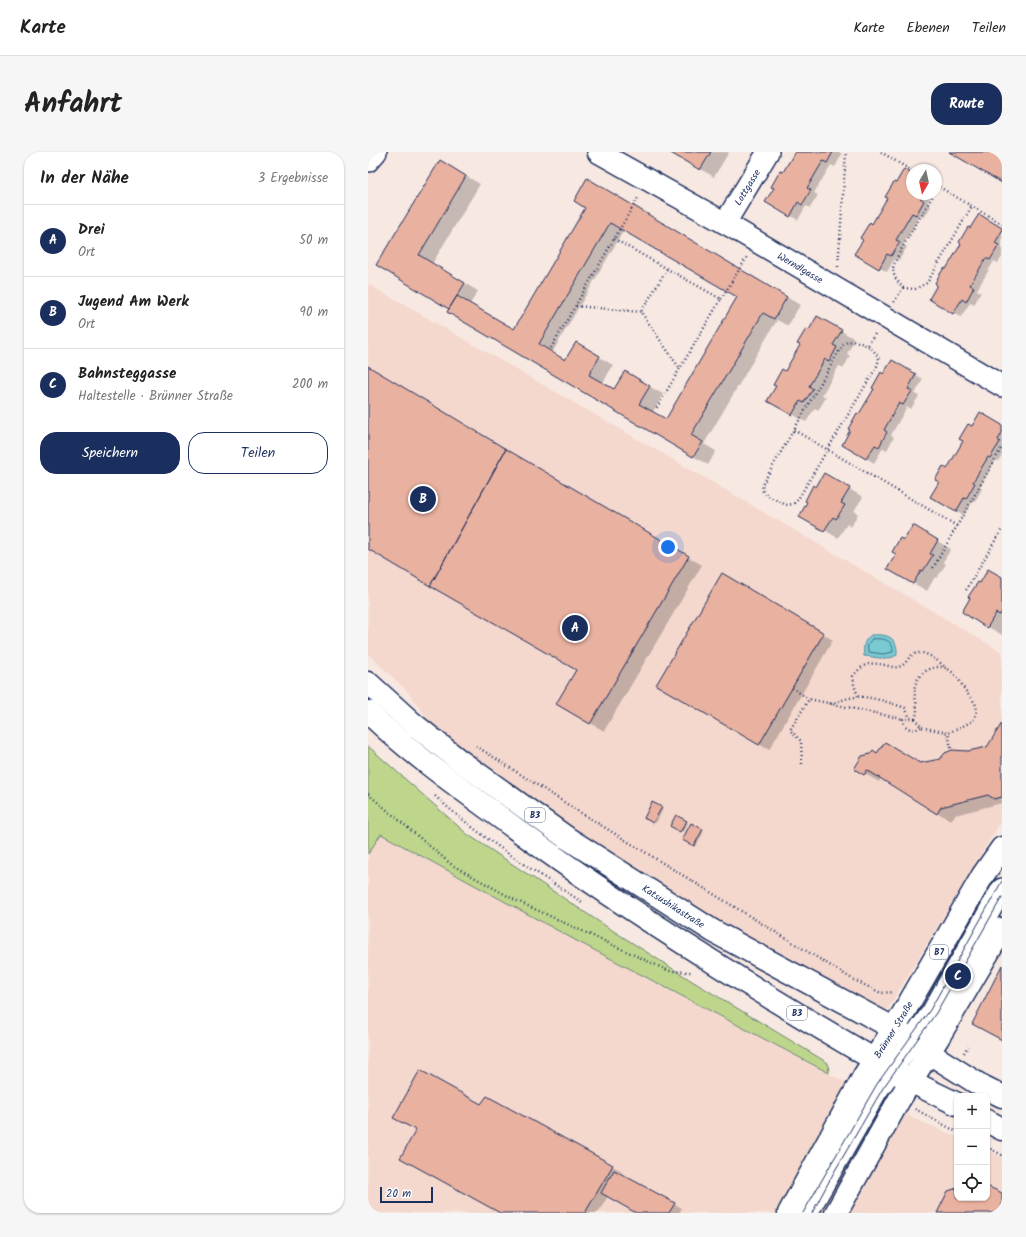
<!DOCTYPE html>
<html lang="de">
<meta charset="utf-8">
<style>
:root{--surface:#fff;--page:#f6f6f6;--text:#222;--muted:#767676;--line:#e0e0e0;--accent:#1b2f5e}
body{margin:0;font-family:Kalam,sans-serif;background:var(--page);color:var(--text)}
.controls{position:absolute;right:12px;bottom:12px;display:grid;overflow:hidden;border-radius:8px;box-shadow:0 1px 3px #0004}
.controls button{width:36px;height:36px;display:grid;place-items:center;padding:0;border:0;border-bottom:1px solid var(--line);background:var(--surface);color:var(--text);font:20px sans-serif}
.compass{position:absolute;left:538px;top:12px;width:36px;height:36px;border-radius:50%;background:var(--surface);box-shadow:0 1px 3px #0004;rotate:189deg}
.scale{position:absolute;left:12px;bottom:10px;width:53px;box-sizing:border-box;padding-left:4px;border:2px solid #1b2f5e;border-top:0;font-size:11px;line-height:14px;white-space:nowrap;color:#1b2f5e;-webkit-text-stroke:3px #fff;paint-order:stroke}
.you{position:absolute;left:300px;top:395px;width:14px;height:14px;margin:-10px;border:3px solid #fff;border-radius:50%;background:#1a73e8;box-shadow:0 0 0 6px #1a73e833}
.badge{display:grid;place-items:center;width:26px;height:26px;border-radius:50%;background:var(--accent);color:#fff;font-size:13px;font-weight:700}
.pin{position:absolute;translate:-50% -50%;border:2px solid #fff;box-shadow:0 1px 4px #0006}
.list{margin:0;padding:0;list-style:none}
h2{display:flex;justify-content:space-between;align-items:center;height:52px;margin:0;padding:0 16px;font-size:17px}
h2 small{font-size:13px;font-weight:400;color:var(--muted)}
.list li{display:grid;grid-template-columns:26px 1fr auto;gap:12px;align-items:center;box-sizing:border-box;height:72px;padding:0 16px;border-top:1px solid var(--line)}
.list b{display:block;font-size:15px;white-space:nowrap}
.list p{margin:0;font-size:13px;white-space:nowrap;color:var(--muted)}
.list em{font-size:13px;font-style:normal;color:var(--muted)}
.actions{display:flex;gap:8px;padding:12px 16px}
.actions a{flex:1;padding:9px 0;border:1px solid var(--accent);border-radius:16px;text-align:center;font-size:14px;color:var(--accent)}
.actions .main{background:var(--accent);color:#fff}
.icon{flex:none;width:22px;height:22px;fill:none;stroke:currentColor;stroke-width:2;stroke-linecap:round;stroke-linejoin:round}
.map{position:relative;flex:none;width:634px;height:1061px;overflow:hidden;border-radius:16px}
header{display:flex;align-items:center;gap:24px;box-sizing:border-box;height:56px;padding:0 20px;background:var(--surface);border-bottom:1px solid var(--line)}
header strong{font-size:19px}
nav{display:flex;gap:22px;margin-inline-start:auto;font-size:14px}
.intro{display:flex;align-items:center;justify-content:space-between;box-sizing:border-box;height:96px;padding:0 24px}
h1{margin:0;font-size:28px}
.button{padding:10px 18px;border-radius:16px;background:var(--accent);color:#fff;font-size:14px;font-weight:700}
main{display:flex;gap:24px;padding:0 24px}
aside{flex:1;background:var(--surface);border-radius:16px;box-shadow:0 1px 3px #0004}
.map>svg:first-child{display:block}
.built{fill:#f4d8ce}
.green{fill:#bed68c;stroke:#6c8275}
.water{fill:#79cad1;stroke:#538ca3}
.shadow{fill:#0003;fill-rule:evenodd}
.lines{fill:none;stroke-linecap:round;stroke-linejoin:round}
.shore{stroke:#416d8c;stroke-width:1}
.building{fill:#e9b1a0;stroke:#1b2f5e;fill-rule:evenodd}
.minor-casing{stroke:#1b2f5e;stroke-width:24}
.major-casing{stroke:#1b2f5e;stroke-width:25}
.path{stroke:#1b2f5e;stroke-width:2.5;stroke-dasharray:1 3;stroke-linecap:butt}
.minor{stroke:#fff;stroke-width:21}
.major{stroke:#fff;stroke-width:22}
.tram{stroke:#1b2f5e;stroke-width:1}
.labels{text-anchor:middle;stroke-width:3.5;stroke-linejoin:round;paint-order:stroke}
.shield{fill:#fff;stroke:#5f6d8e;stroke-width:1}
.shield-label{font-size:9px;font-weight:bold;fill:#1b2f5e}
.street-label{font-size:10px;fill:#1b2f5e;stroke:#fff}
</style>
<header>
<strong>Karte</strong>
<nav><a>Karte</a><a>Ebenen</a><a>Teilen</a></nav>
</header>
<div class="intro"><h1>Anfahrt</h1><a class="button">Route</a></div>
<main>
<aside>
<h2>In der Nähe<small>3 Ergebnisse</small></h2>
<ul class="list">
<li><span class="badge">A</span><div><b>Drei</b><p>Ort</p></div><em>50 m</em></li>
<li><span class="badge">B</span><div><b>Jugend Am Werk</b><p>Ort</p></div><em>90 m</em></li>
<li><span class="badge">C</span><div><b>Bahnsteggasse</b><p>Haltestelle · Brünner Straße</p></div><em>200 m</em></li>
</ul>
<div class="actions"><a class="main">Speichern</a><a>Teilen</a></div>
</aside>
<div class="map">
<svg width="634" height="1061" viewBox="0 0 634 1061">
<rect width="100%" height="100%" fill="#f8e8e2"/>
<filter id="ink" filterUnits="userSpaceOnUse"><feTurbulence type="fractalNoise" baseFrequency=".025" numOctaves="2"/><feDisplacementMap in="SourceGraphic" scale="8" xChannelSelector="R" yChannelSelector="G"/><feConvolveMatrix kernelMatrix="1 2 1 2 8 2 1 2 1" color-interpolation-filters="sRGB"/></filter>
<g filter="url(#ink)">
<!-- built -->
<path class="built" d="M0,132L370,345L634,500V668L518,860L479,841L345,767L177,662L68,578L38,538L0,502Z
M12,682L207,788L545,966L589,985V1046H619V998L634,1005V1061H0V702Z"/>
<!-- green -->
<path class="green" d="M0,594L99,682L233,771L324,829L460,911L461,921L207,788L13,682L0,702Z"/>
<!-- water -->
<path class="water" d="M503,483C518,482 530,484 529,503C520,509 507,505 496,504C495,495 495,489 503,483Z"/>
<!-- shadow -->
<path class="shadow" d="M303,0H361L346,25Z
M428,0H471L474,2L467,15L463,13L446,41L450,43L442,56L438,54L430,68L399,50Z
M72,9L112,32L64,112L110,139L102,152L146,178L219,56V28L432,153L420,174L409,168L336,292L348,299L340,313L81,159L82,156L10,113ZM256,78L371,145L299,268L285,260L295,242L257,221L247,239L235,231L245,213L208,192L198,209L184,201Z
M544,23V42H565L559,51L563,54L556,66L552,64L535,93L539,95L531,108L527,106L519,120L488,102L528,33Z
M634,77V105L630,111L626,109L609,138L613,140L606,153L602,151L593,165L562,147L579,118Z
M449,165L487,187L479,202L482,204L475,217L471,214L454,243L458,245L453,254L450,258L447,256L438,270L400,248Z
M524,209L555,227L547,242L551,244L543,257L539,255L523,283L526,285L519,298L515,296L506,311L475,292Z
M0,215L144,302L334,413L236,579L190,552L209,518L0,396Z
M634,274V303L630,309L628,308L612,335L614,337L606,351L604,350L596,363L563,345L604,275Z
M457,323L495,345L486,359L490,362L483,375L479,372L470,386L432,364Z
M545,375L583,397L575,410L578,412L569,426L567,425L559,439L521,417Z
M354,422L465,488L401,598L289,533Z
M634,426V483L595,460Z
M634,572V651L587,663L583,669L513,626L511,630L487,616L510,602L553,612L620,595Z
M285,651L295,657L288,671L277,665Z
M308,664L320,671L315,680L303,674Z
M324,672L336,679L328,694L316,687Z
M113,954L244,1014L254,1019L252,1022L314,1056L311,1061H270L240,1044L230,1061H133Z"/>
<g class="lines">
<!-- shore -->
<path class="shore" d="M504,487C515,486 525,487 525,500L515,502L501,500C498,495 500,491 504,487Z"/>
</g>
<!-- building -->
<path class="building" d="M301,0H343L332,18Z
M427,0H465L459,11L455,9L439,36L443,38L434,53L430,50L422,65L397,50L406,36L403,35L412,19L415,20Z
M581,0H634V31Z
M72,8L98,24L51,103L97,131L81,157L8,113Z
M536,17L544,22V42H555L552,46L556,49L548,63L544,61L528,88L532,90L523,104L519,102L511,117L486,102L495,88L492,86L502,70L504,72L519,46L517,45L526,30L528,31Z
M219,26L419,145L406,167L395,161L323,283L335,290L325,305L79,160L89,144L146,177L217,56L206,49ZM242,71L369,145L298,267L271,252L282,234L257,219L246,237L221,223L232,204L208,190L197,208L171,192Z
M611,62L634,76V79L627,91L631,93L622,108L618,106L602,133L606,135L598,150L594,147L585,162L561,147L569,133L567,131L572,122L576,116L578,117L593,92L591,90L600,75L602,76Z
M449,164L474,178L465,193L469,195L461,210L457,207L441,234L445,237L439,246L436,251L432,249L424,263L399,249L408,234L405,233L414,217L417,219L432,193L429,192L438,177L441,178Z
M524,208L548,222L540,237L544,239L535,253L531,251L516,278L519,280L511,295L507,293L498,307L474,293L482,278L480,277L484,270L489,261L491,262L506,237L504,236L513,220L515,222Z
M0,214L138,297L62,434L0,397Z
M612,260L634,273V281L630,288L632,290L622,306L620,305L605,330L607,331L598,347L596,346L588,360L562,345L571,330L567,328L575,314L579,317L595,289L591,287L600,272L604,274Z
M138,297L321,404L222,572L188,552L208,518L62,434Z
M456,321L482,336L473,351L477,353L468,367L465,365L456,379L431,365L439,350L437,349L445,333L448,335Z
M545,373L570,388L562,402L565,403L555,419L553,418L545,432L519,417L528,402L524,400L532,386L536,388Z
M620,417L634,425V459L632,463L628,461L619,476L594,460L602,446L600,445L610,430L612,431Z
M354,421L456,481L391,593L288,533Z
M634,571V645L626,647L620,643L573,655L569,662L499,618L496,623L486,617L494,604L502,602L505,598L509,601L517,590L552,611L572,607L577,601L584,598L600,599L619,595Z
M284,650L294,655L285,671L276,666Z
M308,663L319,669L312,680L302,674Z
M323,671L335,677L326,694L314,688Z
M634,813V888L604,872Z
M52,918L113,952L119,944L245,1013L217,1061H132L32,1006L48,978L25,966Z
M246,1018L307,1051L301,1061H268L233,1041Z
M619,1034L634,1041V1061H569L580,1039L589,1036V1046H619Z"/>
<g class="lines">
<!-- minor casing -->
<g class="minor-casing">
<g id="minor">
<path id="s1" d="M230,0L357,71L634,234"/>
<path d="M0,9L8,0"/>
<path id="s2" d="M357,71L400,0"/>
<path d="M439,1061L508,940L565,859L634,737"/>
</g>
</g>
<!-- major casing -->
<g class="major-casing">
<g id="major">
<path id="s3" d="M0,531L43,570L92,609L199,686L345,779L525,876L561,901L612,933L634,944"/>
<path d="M0,560C45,604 98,640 148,677C274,769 407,850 541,928C557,937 573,944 589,952"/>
<path d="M619,969L634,977"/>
<path id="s4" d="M421,1061L496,924L533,865L615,723L634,696"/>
<path d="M468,1061L531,948L570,886L634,777"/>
</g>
</g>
<!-- path -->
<path class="path" d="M513,0L544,19
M568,33L634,72
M246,87L353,147L288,257
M470,115L478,0
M299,117L273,160L312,217
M535,136L547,137L559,131L604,54
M353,147L379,105
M526,150L535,136C531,131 525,125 525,117C525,107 559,55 566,42
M208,154L273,160
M485,189C497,191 506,196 511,207L509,214L429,349L425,352L418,353L400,344L395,339L394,333L474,194L479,190Z
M500,193L507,182
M183,196L271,44
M426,278L589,374
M565,416L634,295
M598,438L634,377
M424,536L441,547
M490,544L486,533L485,524C496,511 501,510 517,513C521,514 526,516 530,515C535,514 538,510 541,506C553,493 569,508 578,516
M463,552C471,549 479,546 488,545C498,543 527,552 537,556L542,566
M547,567C548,564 549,561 549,558C549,549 544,540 548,531C550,525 555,520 560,518C581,507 590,527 599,541C602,545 607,550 608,554C610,559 607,564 605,569L580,581L583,596
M553,575L547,578C540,577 536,575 535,567L542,566L547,567L553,575L580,581
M108,594L213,661L486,828L513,841L525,840
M434,612L433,589L422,578L441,547L535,567
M0,642L84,713L147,748L301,819L323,820L324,819
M67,644C112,685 163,717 214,750
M596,901L600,894
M547,957L589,980
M619,995L634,1003"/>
<!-- minor -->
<use href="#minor" class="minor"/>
<!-- major -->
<use href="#major" class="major"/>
<!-- tram -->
<path class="tram" d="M435,1061L509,932L562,858L634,729
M444,1061L465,1022L515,936L568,861L634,745"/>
</g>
</g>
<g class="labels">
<!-- shield labels -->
<g class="shield">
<rect x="157" y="656" width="20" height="14" rx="3"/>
<rect x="562" y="793" width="18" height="14" rx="3"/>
<rect x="419" y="854" width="20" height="14" rx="3"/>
</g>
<g class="shield-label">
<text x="167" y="666">B3</text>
<text x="571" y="803">B7</text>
<text x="429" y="864">B3</text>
</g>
<!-- street labels -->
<g class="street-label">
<text dy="4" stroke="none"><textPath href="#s2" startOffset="42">Lottgasse</textPath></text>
<text dy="4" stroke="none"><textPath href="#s1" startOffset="233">Werndlgasse</textPath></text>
<text dy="4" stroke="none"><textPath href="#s3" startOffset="379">Katsushikastraße</textPath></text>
<text dy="4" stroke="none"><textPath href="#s4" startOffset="211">Brünner Straße</textPath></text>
</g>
</g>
</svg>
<div class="controls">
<button>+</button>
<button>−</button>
<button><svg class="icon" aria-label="locate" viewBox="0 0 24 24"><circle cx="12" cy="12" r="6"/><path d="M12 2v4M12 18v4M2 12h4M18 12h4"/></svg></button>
</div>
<svg class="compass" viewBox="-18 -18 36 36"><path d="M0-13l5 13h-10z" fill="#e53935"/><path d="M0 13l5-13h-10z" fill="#767676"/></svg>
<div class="scale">20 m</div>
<div class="you"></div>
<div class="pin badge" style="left:207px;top:476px">A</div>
<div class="pin badge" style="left:55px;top:347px">B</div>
<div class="pin badge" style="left:590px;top:824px">C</div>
</div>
</main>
